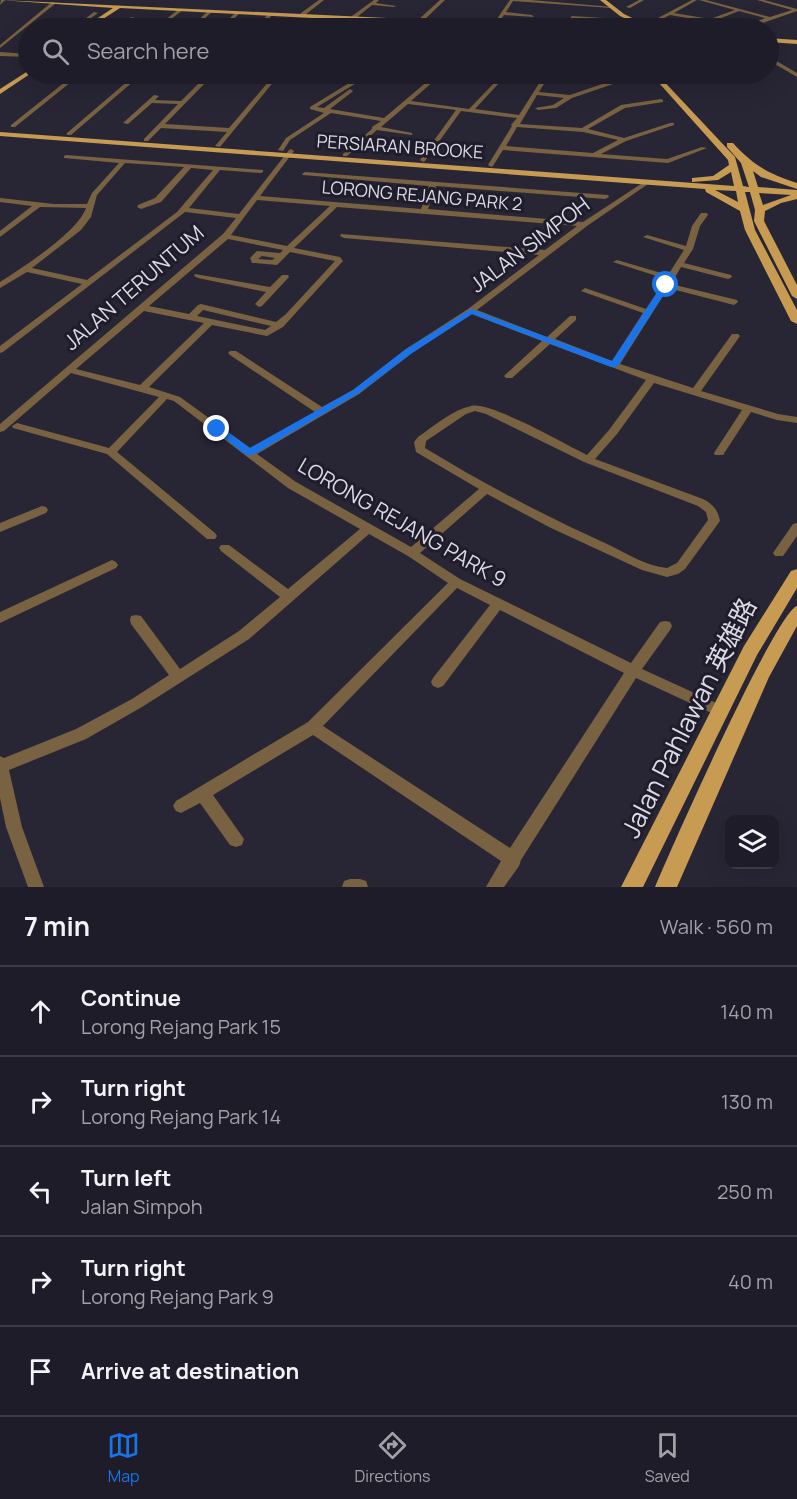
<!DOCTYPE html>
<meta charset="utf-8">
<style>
:root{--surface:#1e1c28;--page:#2b2934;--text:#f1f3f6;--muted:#a1a1a8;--line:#3c3a45;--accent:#1a73e8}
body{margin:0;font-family:Manrope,"Noto Sans SC",sans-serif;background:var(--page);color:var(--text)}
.controls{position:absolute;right:18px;bottom:18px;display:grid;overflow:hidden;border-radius:12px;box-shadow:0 6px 24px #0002}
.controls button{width:54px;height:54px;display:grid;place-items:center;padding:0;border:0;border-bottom:2px solid var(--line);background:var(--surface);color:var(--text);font:30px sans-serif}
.stop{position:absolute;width:18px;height:18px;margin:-14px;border:4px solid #1a73e8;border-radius:50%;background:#fff}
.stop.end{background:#1a73e8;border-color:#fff;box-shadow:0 2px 6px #0008}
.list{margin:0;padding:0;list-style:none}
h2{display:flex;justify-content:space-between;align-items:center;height:78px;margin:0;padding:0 24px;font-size:26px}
h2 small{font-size:20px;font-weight:400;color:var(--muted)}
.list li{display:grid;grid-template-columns:39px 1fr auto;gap:18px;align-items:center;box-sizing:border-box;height:90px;padding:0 24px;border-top:2px solid var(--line)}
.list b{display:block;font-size:22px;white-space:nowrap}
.list p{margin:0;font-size:20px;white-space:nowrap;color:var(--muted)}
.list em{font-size:20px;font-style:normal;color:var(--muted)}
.icon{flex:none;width:33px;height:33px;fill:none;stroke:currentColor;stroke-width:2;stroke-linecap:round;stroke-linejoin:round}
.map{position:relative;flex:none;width:797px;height:887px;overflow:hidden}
.search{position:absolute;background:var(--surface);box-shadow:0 6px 24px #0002;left:18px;right:18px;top:18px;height:66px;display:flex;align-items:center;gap:15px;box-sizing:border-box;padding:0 21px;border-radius:33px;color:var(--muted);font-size:22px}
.sheet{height:528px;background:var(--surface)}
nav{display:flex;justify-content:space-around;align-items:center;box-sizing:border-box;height:84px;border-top:2px solid var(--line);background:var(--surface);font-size:16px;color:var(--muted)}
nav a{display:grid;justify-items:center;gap:3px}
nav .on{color:var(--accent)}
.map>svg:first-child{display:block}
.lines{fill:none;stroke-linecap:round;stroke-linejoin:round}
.minor{fill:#786241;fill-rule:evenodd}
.major{fill:#c89b52;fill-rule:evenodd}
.route{fill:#1a73e8}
.labels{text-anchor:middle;stroke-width:6;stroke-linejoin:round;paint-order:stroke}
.far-street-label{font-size:18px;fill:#dbdae4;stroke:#1f1c2b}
.street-label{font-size:21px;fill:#dbdae4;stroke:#1f1c2b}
.near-street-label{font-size:26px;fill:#dbdae4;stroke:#1f1c2b}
</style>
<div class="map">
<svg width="797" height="887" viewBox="0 0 797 887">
<rect width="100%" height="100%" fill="#282635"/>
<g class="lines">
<!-- minor -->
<path class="minor" d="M1,0H5L0,5Z
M319,0H324L305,15H301V13Z
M374,0H379L376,3L396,6L394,7L372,5L356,18H352V16Z
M440,0H445L422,22H418V20Z
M510,0H531L613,7L611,8L513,1L506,12L532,15L534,17L504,15L496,26H492Z
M639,0H644L630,8L626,7Z
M692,0H697L674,13L710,19L735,10L699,0H706L770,17L792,10L757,0H764L797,9V11L748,28L711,22L693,28L691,26L705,21L670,15L660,20L656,19ZM739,11L765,18L747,25L716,20Z
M52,2L56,3L0,48V45Z
M179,9L183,10L159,28H155Z
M209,10L213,11L194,28H190Z
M94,12L98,13L77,28H73Z
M236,12L240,13L224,28H220Z
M269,13L273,14L260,28H256Z
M312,16L316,17L306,28H302Z
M572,16L604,18L606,19L604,20L570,18Z
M131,17L135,18L122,28H118Z
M392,20L396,21L386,28H382Z
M449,23L453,24L447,28H443Z
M0,52L28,54V57L0,56Z
M768,56L797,73V77L768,60Z
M75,74H81L15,127H11V125Z
M136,74H142L71,135H67V133Z
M208,74H214L165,124L229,128L275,74H280L220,147L215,146L227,132L161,128L148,141H144V139L178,104L152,103L128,124L123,123L154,95L159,96L155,100L181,101L199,83H173L171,82V80H202Z
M328,74H334L329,77L326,75Z
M436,74H442L411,101L469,109L497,80L499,81V83L475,109L519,115L545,74H550L539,92L570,95L620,78L619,74H623L625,80L572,98L556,108L538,110L535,108L553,105L564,98L537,95L520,124L582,128L621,105L661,99L663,100V102L625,108L588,129L624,138L670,123H674V125L626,141L601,154L667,159L702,147L707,148L668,163L503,150L493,166L491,167L488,165L512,126L511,125L517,118L461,111L425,161L423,162L420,160L456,110L408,104L381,127L412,133V135L377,130L347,156H343V154L372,129V127L381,121L331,113L290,140L283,151L278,150L286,138L324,113L310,109V107L354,80L370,75L373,77L358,82L317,107L324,108L350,89L353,91L352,92L330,109L384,118ZM517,127L583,132L618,140L593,153L506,146Z
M291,149L294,151L260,196L421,209L429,186L303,175L302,174L305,172L608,195L609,197L605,199L436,186L428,209L583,222L647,180H651V182L587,226L477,310L547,337L570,316H576V320L555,339L612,361L643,313L581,291L585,288L588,289L646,309L666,279L613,262L617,260L668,275L684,250L643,237L647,235L686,246L692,226L701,213H707L708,215L700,226L693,249L684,263L731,275L732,277L728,279L681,267L671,284L737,300L738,302L734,305L668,288L620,364L693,388L732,334H738L740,336L701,391L778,414L797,417V423L777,420L751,412L723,455H715L714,453L742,410L654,383L617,434L595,459L703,499C713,504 718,510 720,521L685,569L678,574L667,577L642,570L551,528L487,494L420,553L460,579L631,663L660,622L665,621L670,622L672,626L670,630L642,669L723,706L725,710L723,714L718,716L636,678L521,860L519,866L504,887H486L501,861L313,735L213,795L244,839L242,845L236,847L230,845L200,803L181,813L176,811L173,806L176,801L308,722L448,583L408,556L369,534L249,639L142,707L86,739L9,770L22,827L44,887H28L6,827L0,798V756L4,758L76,729L132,699L169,675L131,624L130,620L131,616L136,615L141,616L180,669L239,631L280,597L221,551L219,548L221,545H229L288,589L360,529L288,488L174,401L167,399L117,452L215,533L217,536L215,539H207L107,454L13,428L12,426L17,423L109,448L159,397L71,373L4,431L0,432V424L223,234L236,218L185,212L3,352L0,353V346L82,284L27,272L0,288V282C22,268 78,232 86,208L40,207L0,237V231L32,206L0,202V198L54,204H87L92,193L119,163L64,158V156L66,155L263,170V172L261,173L220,170L189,208L239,214L289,150ZM125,163L184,167L155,198L138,205L137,207L141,209L161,202L191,168L213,170L177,212L87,280L32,268L81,230L91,217L97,195ZM257,200L330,206L287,246L231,235ZM337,207L577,226L545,250L341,234L340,236L344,238L539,255L468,309L406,349L353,390L322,407L236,351H230L228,353L230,355L315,412L250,448L180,397L149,387L212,325L267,336L283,327L343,261L340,257L294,248ZM228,239L283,250L280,253L257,251L250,258L252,263H255L277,265L290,252L335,261L286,314L276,322L201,304L198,305L189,314L149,306ZM262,256L275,258L272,260L258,259ZM203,310L271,326L265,330L197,316ZM144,311L204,323L140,385L76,369ZM472,314L542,341L506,374L504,376L506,378H512L550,344L646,380L609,430L587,455C565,444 490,401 471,406C452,410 434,426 418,437L414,442L416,452L479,489L411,547L296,482L257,454L359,394L412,353ZM475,411L486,414L584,462L698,506L706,512L708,520L677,563L667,568C646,566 626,553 607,544C545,516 484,484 425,448L426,441L466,414ZM457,588L490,605L433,678L431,682L433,686L438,688L443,686L500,610L624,673L510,848L323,726Z
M195,274L270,287L282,275H288L289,277L262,306L259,307L255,304L266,292L198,278L194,276Z
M42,506L46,507L48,510L46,513L0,532V523Z
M797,523V536L783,556H775L773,553L775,550L793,524Z
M112,560L116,562L118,565L116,568L0,623V612Z
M350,879H360L366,881L368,887H342L344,881Z"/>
<!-- major -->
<path class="major" d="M0,0L560,26L563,28H506L120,8L89,28H83L113,8Z
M600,0H606L624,14L651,27L606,28L624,23H635L620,16Z
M768,38L797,40V44L768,42Z
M28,71L30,74L0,94V89Z
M651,74H657L735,157L743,186L749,187L741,163L727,147V143H733C754,166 768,173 797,183V189L761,177L753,171L758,187L797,190V199L781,203L765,211L764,221L797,285V299L792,296L754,221L755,210L750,192H745L755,230L797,310V324L791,321L745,230L740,211L706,192L705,189L0,136V132L734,186L731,172L718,180L692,182V178L713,176L729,165L728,160ZM715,190L736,191L738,202ZM759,193L791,195L763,205Z
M797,569V588L757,655L643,887H621L744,646L791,571Z
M797,606V626L769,677L677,887H655C670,851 776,612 797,606Z"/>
</g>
<!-- route -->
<path class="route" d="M666,283L670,285L617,367H611L472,314L412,353L359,393L253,455H246L213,429L221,427L250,448L353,390L406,349L471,309L612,361L662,285Z"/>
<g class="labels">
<!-- far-street labels -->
<g class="far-street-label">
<text transform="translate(400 147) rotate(4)" y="6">PERSIARAN BROOKE</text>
<text transform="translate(422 196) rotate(5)" y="6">LORONG REJANG PARK 2</text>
</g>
<!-- street labels -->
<g class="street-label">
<text transform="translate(530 245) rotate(-37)" y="7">JALAN SIMPOH</text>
<text transform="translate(134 288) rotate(-41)" y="7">JALAN TERUNTUM</text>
<text transform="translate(402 523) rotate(30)" y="7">LORONG REJANG PARK 9</text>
</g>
<!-- near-street labels -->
<g class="near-street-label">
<text transform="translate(689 718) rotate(-63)" y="9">Jalan Pahlawan 英雄路</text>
</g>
</g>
</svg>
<div class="controls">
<button><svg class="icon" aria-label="layers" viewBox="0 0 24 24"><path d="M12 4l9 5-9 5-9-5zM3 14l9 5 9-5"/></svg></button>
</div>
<div class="stop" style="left:666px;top:285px"></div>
<div class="stop end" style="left:217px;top:429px"></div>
<div class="search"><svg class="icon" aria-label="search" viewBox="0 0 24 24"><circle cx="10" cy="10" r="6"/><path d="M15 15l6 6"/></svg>Search here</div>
</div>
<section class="sheet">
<h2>7 min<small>Walk · 560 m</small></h2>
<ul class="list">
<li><svg class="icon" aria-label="ahead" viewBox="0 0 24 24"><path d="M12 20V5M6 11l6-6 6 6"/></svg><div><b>Continue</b><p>Lorong Rejang Park 15</p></div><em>140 m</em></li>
<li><svg class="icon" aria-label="right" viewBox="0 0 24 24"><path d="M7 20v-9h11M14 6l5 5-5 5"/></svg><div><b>Turn right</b><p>Lorong Rejang Park 14</p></div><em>130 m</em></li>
<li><svg class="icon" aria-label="left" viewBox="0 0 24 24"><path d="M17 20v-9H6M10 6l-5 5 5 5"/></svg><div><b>Turn left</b><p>Jalan Simpoh</p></div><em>250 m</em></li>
<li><svg class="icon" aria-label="right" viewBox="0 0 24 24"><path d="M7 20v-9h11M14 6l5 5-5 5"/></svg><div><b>Turn right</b><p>Lorong Rejang Park 9</p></div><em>40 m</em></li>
<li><svg class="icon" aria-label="arrive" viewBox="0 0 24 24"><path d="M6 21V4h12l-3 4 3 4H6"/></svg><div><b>Arrive at destination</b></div></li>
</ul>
</section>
<nav>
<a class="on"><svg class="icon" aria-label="map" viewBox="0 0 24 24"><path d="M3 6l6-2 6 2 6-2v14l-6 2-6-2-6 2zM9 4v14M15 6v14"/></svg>Map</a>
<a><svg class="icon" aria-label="directions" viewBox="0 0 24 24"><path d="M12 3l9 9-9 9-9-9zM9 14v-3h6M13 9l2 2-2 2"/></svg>Directions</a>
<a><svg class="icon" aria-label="saved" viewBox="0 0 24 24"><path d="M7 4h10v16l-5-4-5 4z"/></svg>Saved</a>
</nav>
